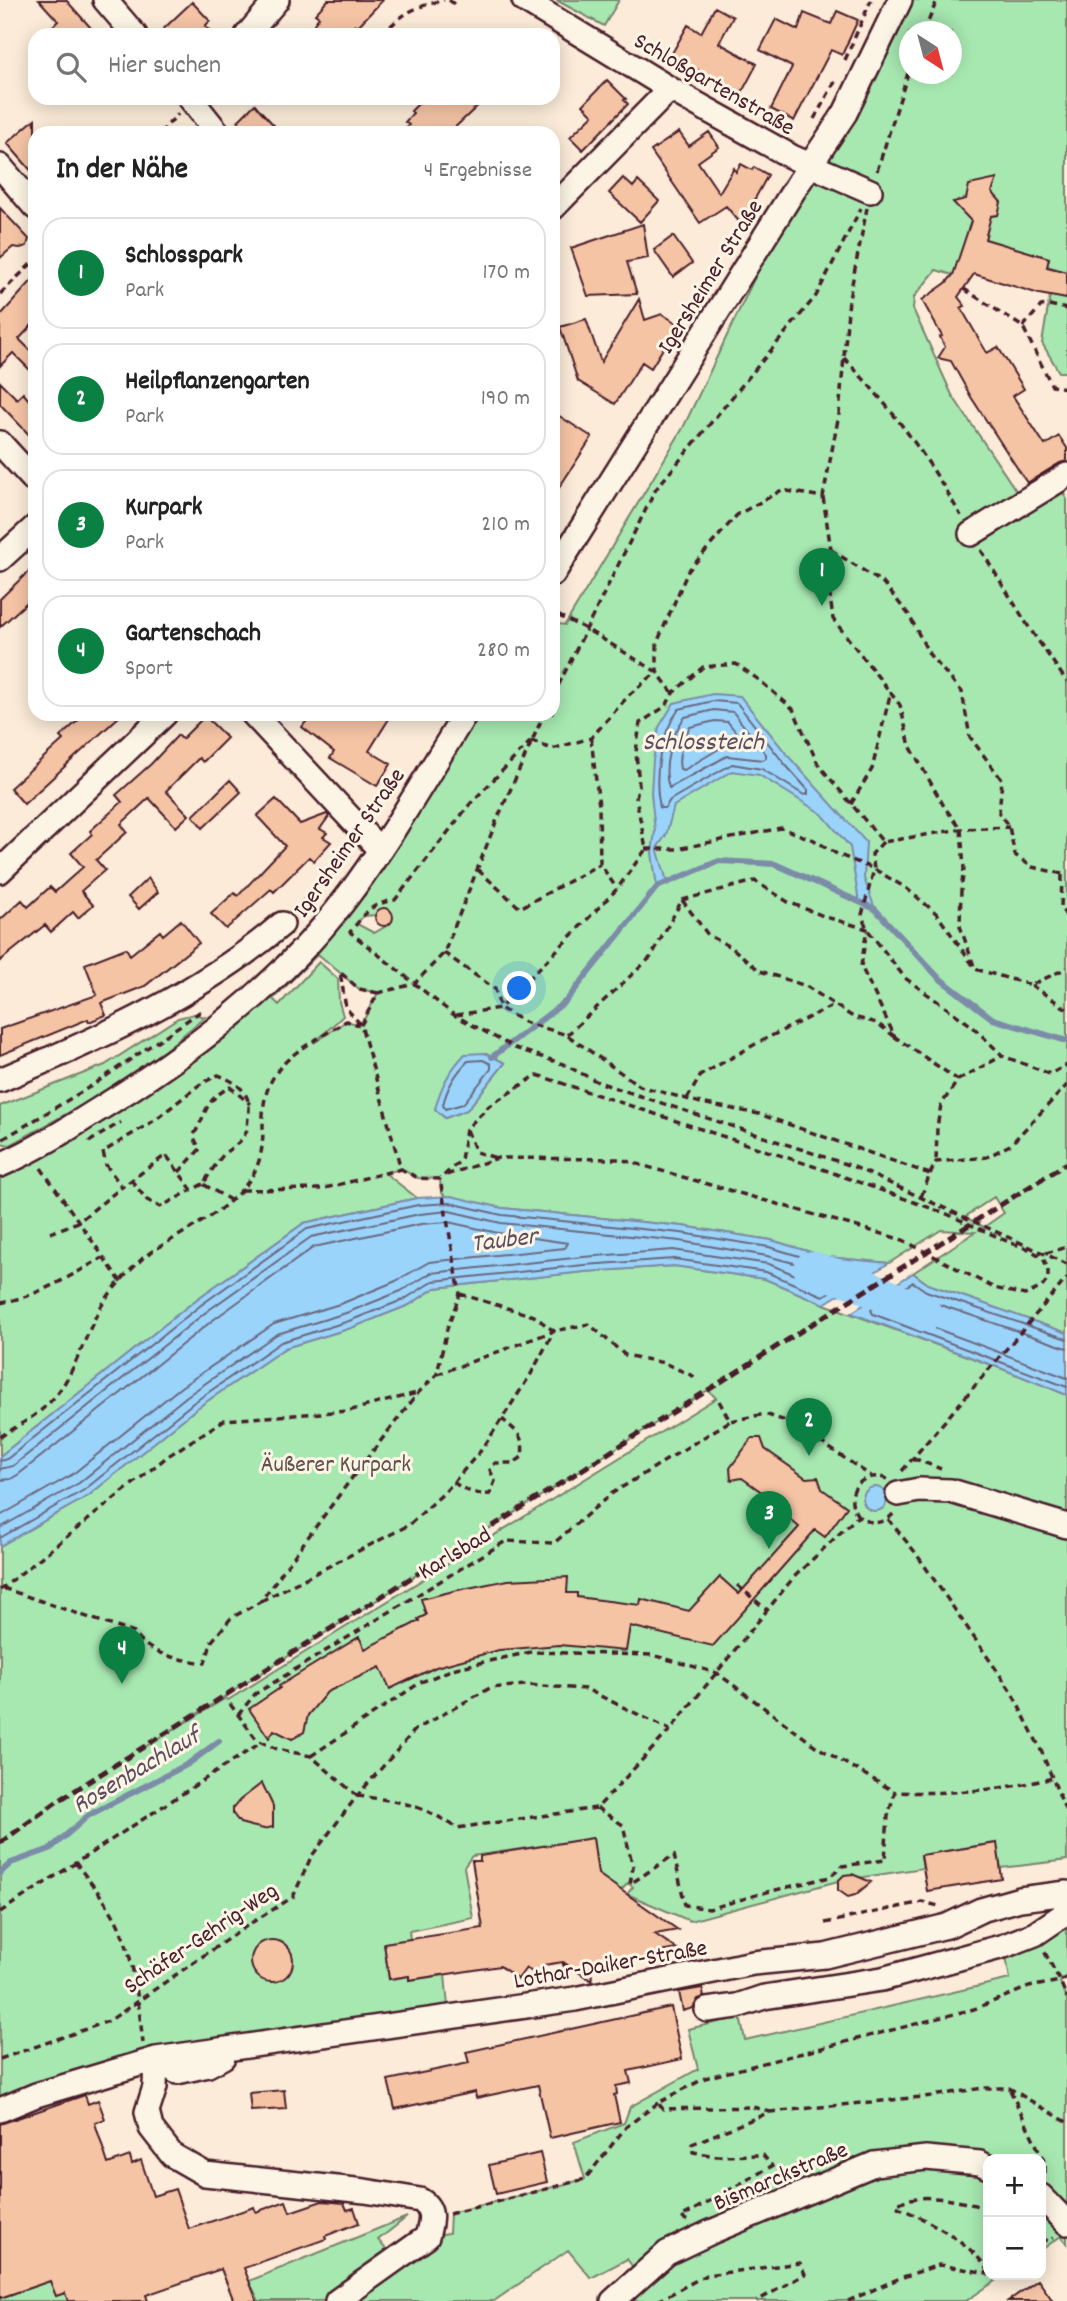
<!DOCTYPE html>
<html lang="de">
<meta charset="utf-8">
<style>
:root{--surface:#fff;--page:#f2f2f2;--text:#222;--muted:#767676;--line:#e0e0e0;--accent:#0b8043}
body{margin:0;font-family:Dekko,sans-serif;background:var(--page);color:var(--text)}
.controls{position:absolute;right:21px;bottom:21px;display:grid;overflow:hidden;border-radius:14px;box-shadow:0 4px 18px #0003}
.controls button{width:63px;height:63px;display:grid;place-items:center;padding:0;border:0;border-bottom:2px solid var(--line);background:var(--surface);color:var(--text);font:35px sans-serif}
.compass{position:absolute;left:899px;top:21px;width:63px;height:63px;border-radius:50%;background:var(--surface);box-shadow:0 4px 18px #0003;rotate:144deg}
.you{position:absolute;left:520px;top:989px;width:24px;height:24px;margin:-18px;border:5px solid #fff;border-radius:50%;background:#1a73e8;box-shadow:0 0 0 10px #1a73e833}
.badge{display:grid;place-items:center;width:46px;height:46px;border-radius:50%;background:var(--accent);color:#fff;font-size:23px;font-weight:700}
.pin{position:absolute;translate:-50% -58px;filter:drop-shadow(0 2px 4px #0008)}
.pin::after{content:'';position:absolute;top:37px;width:24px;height:21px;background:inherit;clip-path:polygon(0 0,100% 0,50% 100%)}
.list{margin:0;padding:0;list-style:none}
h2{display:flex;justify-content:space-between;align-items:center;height:91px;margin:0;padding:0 28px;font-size:30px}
h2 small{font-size:23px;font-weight:400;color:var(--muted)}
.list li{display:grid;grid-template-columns:46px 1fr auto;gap:21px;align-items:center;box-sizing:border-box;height:112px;margin:0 14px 14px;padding:0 14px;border:2px solid var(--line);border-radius:21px}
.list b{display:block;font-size:26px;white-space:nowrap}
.list p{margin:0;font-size:23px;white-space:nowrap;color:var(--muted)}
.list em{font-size:23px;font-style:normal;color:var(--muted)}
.icon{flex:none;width:38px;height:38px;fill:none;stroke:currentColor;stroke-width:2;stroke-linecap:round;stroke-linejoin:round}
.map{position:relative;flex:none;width:1067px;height:2301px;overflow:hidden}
.search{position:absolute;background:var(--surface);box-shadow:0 4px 18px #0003;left:28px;top:28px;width:532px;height:77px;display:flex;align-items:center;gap:18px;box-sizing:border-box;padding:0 24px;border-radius:21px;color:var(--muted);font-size:26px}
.panel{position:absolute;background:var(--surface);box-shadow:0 4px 18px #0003;left:28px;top:126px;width:532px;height:595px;border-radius:21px}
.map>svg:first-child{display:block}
.green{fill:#a7e8b1;stroke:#78846e;stroke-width:2;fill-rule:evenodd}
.water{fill:#9bd4fb;stroke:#7b8ca8;stroke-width:2}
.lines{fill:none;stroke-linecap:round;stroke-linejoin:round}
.shore{stroke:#6a677e;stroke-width:2}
.stream{stroke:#7b8ca8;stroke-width:6}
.river{stroke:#9bd4fb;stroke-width:35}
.building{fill:#f5c4a5;stroke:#4a1f2b;stroke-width:2}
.minor-casing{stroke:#4a1f2b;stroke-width:28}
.path{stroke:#4a1f2b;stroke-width:3.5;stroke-dasharray:7 5;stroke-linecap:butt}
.minor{stroke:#fcf5e5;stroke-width:23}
.rail{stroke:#4a1f2b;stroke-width:5;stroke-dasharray:10 5;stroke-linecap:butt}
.labels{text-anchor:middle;stroke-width:6;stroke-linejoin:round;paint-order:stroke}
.street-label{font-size:24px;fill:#4a1f2b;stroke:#fcf5e5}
.park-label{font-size:24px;fill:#61514c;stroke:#fcf5e5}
.water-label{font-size:26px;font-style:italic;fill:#5e4c5f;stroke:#fcf5e5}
</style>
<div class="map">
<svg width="1067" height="2301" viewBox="0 0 1067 2301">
<rect width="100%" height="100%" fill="#fbebd8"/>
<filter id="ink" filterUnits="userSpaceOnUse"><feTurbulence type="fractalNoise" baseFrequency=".0143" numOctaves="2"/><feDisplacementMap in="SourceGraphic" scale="14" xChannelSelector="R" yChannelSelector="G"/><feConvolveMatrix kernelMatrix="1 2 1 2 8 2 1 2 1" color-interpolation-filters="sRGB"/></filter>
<g filter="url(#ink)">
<!-- green -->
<path class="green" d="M556,0H619L604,26Z
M912,0H1067V272L1047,266L1049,258L985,239L988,228L953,275L936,270L914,297L913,309L952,395L1023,501L1062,490L1067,500V1333L928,1284L913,1273L975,1232L941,1230L889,1263L827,1257L771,1240L682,1226L502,1208L445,1196L441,1192L440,1179L418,1178L401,1169L385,1173L417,1198L304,1223L197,1299L0,1456V1165L140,1084L300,952L465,714H553V623L565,625L683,428L805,172L875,75ZM909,32H951V74H909ZM384,909L390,911L392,918L388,925L374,933L357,924L363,916L376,915L379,910ZM318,954L359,989L378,993L361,1025L346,1021L314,1043L343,1016L339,1002L338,979L319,962L279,1005L273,999ZM486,1053L505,1063L467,1110L445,1118L435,1109ZM994,1197L1004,1213L984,1227L965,1217Z
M1050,295L1067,299V372H1059L1042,343Z
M194,1014L205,1017L165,1050L100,1095L10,1145L0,1143V1106L105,1065L178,1018Z
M674,1266L765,1279L824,1304L1008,1371L1067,1395V1860L1001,1868L996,1843L921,1855L923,1868L838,1881L690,1921L627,1894L633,1887L628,1883L621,1891L598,1874L593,1839L472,1856L464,1867L473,1918L409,1931L410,1939L384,1943L389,1979L409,1976L410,1980L445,1975L449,2017L156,2059L0,2110V1546L88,1496L197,1408L285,1348L351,1328L409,1305L435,1288L584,1272ZM708,1390L716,1398L228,1700L226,1698L145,1747Z
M1067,1907V1977L1060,1982L1067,1998V2244L1061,2236L1041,2250V2159H988V2275H1004L966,2301H613L640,2277L627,2259L591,2278L568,2250L494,2301H259L249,2281L407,2217L378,2240L395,2260L427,2237L449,2233L450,2213L585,2179L574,2142L624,2123L630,2107L698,2069L688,2029L740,2017L745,2040L1010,1979L1004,1946Z
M50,2281L56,2296L71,2291L68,2301H0V2298Z"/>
<!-- water -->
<path class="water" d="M713,694L740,696L789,757L866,842L864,878L875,909L859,902L850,847L822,814L759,775L732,771L674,806L666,835L657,848L667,881L657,887L652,853L655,831L651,793L653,760L659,727L674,703Z
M485,1053L505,1063L467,1110L445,1118L435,1109C441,1086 449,1071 465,1054Z
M451,1196L502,1208L682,1226L771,1240L827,1257L889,1263L824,1304L765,1279L674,1266L584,1272L435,1288L409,1305L351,1328L285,1348L197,1408L88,1496L0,1546V1456L197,1299L304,1223L417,1198Z
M913,1273L928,1284L1067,1333V1395L1008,1371L851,1313Z
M863 1499a12 12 0 1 1 24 0a12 12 0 1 1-24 0Z"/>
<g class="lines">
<!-- shore -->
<path class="shore" d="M713,701L737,703L783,762L808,790V794L804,795L762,769L732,764L670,800L665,808H660C653,776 660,735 679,709Z
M714,710L733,712L766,754V758L763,760L727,756L669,788C662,767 671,735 685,717Z
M715,721L728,722L742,740V744L722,747L684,770L680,769C677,756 683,739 690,727Z
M483,1060L491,1064V1069L463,1104L445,1109L443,1105C447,1087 455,1074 468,1061Z
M1067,1339L926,1291L913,1282L871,1310L873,1314L1067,1387
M1067,1348L923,1299L913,1293L890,1308L892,1312L1067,1378
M0,1461L7,1459L201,1305L307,1229L418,1205L450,1203L502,1215L681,1233L769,1247L826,1264L858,1267L861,1270L859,1274L823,1296L766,1272L674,1259L584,1265L433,1281L405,1299L349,1321L281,1342L193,1403L84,1490L0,1538
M0,1469L13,1466L206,1312L311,1237L420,1214L449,1211L501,1223L680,1241L767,1256L832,1273L835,1276L833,1280L822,1286L769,1264L673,1250L583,1257L431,1273L401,1291L346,1313L277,1334L187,1396L79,1483L0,1528
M0,1480L11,1479L19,1474L213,1320L314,1247L421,1224L448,1222L498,1233L568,1243L565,1248L429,1262L396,1281L343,1303L274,1324L181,1387L73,1474L0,1516"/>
<!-- stream -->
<path class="stream" d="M492,1057L566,1001L657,887L719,861L775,864L875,909L939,978L993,1019L1067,1041
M0,1873L11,1863L50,1849L89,1815L188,1764L219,1741"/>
<!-- river -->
<path class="river" d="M811,1269L856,1282L925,1314"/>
</g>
<!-- building -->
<path class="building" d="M39,0H66L91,28L83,35H59L52,27L58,21Z
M328,0H383L357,27L355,25L345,35H306L319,17L315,14Z
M192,2L210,21L205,26L214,35H157Z
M715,7L733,17L719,43L757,64L741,94L671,55L688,25L701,33Z
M837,11L858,20L842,55L831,50L794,121L771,109L792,67L760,50L776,19L798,30L804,13L831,24Z
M607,80L626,99L624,100L628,104L583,150L570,137L593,115L583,105Z
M424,98H486L449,133H401L409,125L405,122L413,113L411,111Z
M255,104L259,109L281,133H249L238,121Z
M35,119V175L7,143Z
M679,132L689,146L709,132L719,147L698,162L719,193L734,168L736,172L741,164L752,170L754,167L768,175L741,224L726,206L700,223L651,151Z
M623,178L633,187L638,181L659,201L640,222L609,193Z
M997,179L992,192L1001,202L998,215L991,216L985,239L1049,258L1047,267L1067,272V299L1039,294L974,274L958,297L965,306L961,308L987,353L998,347L1024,389L1013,396L1045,445L1059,436L1067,448V461L1060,463L1027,483L971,397L951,361L938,358L945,347L940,337L942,336L922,300L946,283L953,275L971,221L953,202L966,199L969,185Z
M0,208L29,239L27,246L20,248L13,247L0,258Z
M643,224L648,258L627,262L637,294L588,296L571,248Z
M673,236L692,263L673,277L654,250Z
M35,277V322L19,339L35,355V375L13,353L0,366V316Z
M639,299L645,320L662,314L678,324L651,368L642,362L615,404L578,381L560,327L586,319L601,362Z
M0,382L17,399L23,393L35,407V441L0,404Z
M553,412L592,437L553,497Z
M35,565V595L0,627V599Z
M85,714H122L24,804L10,788L63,740L60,737Z
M312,714H392L369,751L391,764L377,786L330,758L334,752L302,727Z
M205,716L227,738L203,762L199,758L166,791L189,815L176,827L149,798L121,824L127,832L96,860L105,870L81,891L93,905L78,918L73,912L51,932L45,925L0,961V920L22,900L28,907L50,887L55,892L83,867L71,853L92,834L90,831L122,802L116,795L151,764L178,735L182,739Z
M230,780L241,792L203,828L193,816Z
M276,799L300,824L327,814L329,816L320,829L327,833L323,837L331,842L314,861L309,857L274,892L271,889L226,929L211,914L234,893L238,896L285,846L257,816Z
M148,878L158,892L139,909L128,897Z
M375 917a9 9 0 1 1 18 0a9 9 0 1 1-18 0Z
M181,920L199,943L145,986L101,1003L106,1015L89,1022L88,1019L0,1055V1029L97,995L85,964L126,948L130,955L160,931L163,935Z
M752,1438H761L765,1449L806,1478L818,1477L822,1489L847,1507L825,1537L815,1530L713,1646L630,1626L626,1651L559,1645L499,1650L436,1667L390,1689L380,1667L327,1692L308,1715L304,1732L292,1739L274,1730L269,1738L249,1709L280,1688L279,1686L359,1637L365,1649L419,1621L418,1619L426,1615L421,1599L458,1590L508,1580L568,1577L567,1593H577V1597L640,1605L641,1599L689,1611L720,1577L739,1594L799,1527L787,1517L784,1508L742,1478L731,1480L730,1468Z
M262,1783L273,1806V1827L264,1829L251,1826L240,1823L233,1814V1808L240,1800Z
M593,1838L598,1874L678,1930L655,1934L677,1949L654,1953L655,1957L591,1967L592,1981L563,1962L544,1965L537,1975L526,1968L518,1979L500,1966L409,1980V1976L389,1979L384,1943L483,1928L472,1861H480V1856Z
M997,1843L1002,1879L927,1891L921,1855Z
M852,1874L871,1882L855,1895L848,1897L838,1890V1881L844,1875Z
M251 1961a21 21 0 1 1 42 0a21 21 0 1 1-42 0Z
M702,1988L704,1997L698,1999L693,2008L683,2011L679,1992Z
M671,2007L682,2059L628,2071L631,2083L616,2086L617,2094L614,2095L620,2122L550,2138L538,2085L476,2098L475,2092L395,2109L388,2080L469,2063L466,2052Z
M284,2090L286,2109L251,2111L249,2093Z
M85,2095L88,2104L98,2100L105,2119L95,2123L108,2164L130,2156L132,2164L141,2160L153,2196L175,2189L189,2229L254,2207L256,2212L286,2201L290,2212L322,2201L344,2203L347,2210L354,2208L359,2223L325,2236L326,2239L244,2268L257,2301H234L221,2269L146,2295L148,2301H68L65,2293L56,2296L50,2281L0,2298V2124Z
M540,2153L547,2182L496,2194L489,2165Z
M1038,2280L1053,2301H1008Z"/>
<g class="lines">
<!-- minor casing -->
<g class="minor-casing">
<path id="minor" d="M105,0L135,35
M524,0L670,89L792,157L870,191
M247,35L277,0
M190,98L218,133
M0,166L35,207
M553,208L670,89
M0,443L35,481
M971,534L1067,475
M0,559L35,527
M553,574L799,182L845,113L900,0
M253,714L380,850
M0,871L165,714
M0,1080C99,1039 200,994 282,924
M0,1165C33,1151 63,1132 93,1113C186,1056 277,989 344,901C389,842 426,777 465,714
M898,1494L919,1490L951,1491L1067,1526
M707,2010L737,2006L764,1997L882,1979L1004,1946L1035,1934L1063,1915L1067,1907
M156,2059L155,2087L147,2112L151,2128L172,2155L205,2174L365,2191L420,2200C435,2209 431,2222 427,2237L337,2301
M156,2059L177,2072L208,2065L223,2057
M0,2110L36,2095L156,2059L575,1999L753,1963L825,1956L947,1926L981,1910L1020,1899L1067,1893
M1041,2196L1067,2223
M613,2301L667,2253L711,2232L874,2164L926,2158L980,2163L988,2167"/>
</g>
<!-- path -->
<path class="path" d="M449,0L454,4
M924,32L937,0
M382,35C403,12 415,7 444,0
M845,60L871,0
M354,98L358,101
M814,119L836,80
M160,133L178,114
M877,171L909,70
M964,289L1023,327L1052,386L1067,388
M0,294L35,260
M1023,327L1041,306L1049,305L1067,309
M844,358C892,408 927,456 961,516
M823,497L831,550L828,582L833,619L900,705L910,746L945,808L961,829L964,869L961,890L960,926L975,969L1031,985L1067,968
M831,550L883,583L909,615L929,654L962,692L970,737L1002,780L999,813L1009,827L1015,855L1032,867L1067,875
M981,550L1030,629L1067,682
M673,693L657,672V643L688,571L737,515L782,490L823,497L839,414L849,299L867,208
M553,696L656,489L816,296L861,208
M591,738L599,806L600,864L617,889
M531,741L470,804L395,900C369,904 366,913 350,932L454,1015L515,1048L563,1064L598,1082L852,1166L1067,1264
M531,741L552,749L591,738L630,694L657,672L586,629L553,613
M851,804L872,769L891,691
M883,842L872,854L874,869L862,915L867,929L905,978L972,1026L1003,1056L1050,1074L1067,1065
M646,849H677L781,828L814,840L837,854L874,869L906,888L936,913L973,965
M478,870L520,908L600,864
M1062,875L1061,908L1067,917
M682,900L708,935L731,947L760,971L806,986L853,1017L877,1023L894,1036
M295,911L332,867L351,855
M444,953L495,989L500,1008L524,1022L567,1035L640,1086L701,1103L759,1114L930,1174L921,1197
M1031,985L1067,1009
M378,993L359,989L340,972L346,1008L361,1025L401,1169L418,1178L440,1179L461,1160L466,1129L489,1106L537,1075L825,1170L947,1214L1011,1243L1029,1249L1043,1258L1048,1269V1279L1042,1287L1025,1295L994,1288L903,1240L620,1159L498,1158L443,1176
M456,1015L500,1008L617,889L646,849L636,798L639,785L636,752L640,723L666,706L673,693L703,667L736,664L759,680L793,709L818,764L883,842L961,829L1009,827
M361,1025L378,993L414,984L444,953L496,822L544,714
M567,1035L651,957L682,900L755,881L788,902L826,917L867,929L861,966L895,1037L958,1080L941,1105L937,1127L936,1162
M958,1080L1002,1056
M687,1099L701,1075L761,1041L834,1005
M467,1130L476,1152L496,1158
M3,1139L93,1085L204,1009
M89,1142L121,1122
M41,1168L121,1282
M179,1172L200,1149L193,1136C208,1113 202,1102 230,1087L250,1104
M930,1174L936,1162L987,1157L1010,1145L1067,1085
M131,1180L147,1200L160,1207L192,1190
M203,1184L192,1190L166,1155L122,1187L106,1165L103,1152L155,1120L199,1085L218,1075C240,1083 253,1095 248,1118C247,1124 248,1130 245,1134C241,1143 232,1147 225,1153C217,1161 210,1174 203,1184L230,1200
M242,1190L321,1189L401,1169
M50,1233L78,1222L122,1187
M1046,1253L1067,1247
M460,1294L534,1316L554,1331L589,1324L625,1355L664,1363L695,1377
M0,1303C38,1296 69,1277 102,1258
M719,1401L730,1421L765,1414L794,1424L871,1476
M0,1437C15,1427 35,1417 48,1404C73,1379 81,1346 96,1316C106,1295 126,1274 143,1258C149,1253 157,1248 165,1244C195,1225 233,1207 252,1176C264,1157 263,1136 263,1115C265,1060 307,1047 346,1021L359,1025
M913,1460H918L941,1469
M902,1471L1067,1278
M453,1482C466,1491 475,1495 490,1494L495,1481L490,1470L495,1463H514L522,1457C525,1436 517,1432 502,1419
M858,1516C841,1494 862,1469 887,1479
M888,1519L915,1552L1011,1691L1040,1748L1067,1814
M737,1585L767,1610
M3,1588L134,1633C150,1656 179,1659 205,1663L212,1641L231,1618L260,1602L357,1471L419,1392L437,1374L447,1329L460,1294L440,1179
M0,1590L168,1456L224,1420L348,1411L417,1393
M261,1601L409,1525L445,1492L483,1448L531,1374L554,1331L438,1374
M230,1704L257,1740L277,1749L311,1756L357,1796
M238,1715L255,1694L506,1541L554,1543L611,1494L730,1421
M311,1756L421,1682L456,1668L531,1652L652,1655L717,1673L817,1747L895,1792
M357,1796C399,1801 421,1804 457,1828L597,1808L670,1730L794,1577L858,1516C871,1525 884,1525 894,1513
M597,1808L623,1825L633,1867L630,1884L674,1855L685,1905L709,1909L763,1893L830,1877L842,1866L885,1860L888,1816L895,1792C951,1794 998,1791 1053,1778
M75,1862C89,1881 105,1899 116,1920C135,1958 138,2001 143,2043
M0,1912L262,1742
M825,1923L922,1902L939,1906
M563,1962L569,1980
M1067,1977L1060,1981L1067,1998
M0,2059L109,2021L248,1925L293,1897L311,1857L357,1796L415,1730L490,1688L526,1685L586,1689L670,1730
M1010,2090L1045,2163V2176
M770,2112L932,2096L983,2088H1009L1067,2122
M988,2209C967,2202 913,2189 896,2206C930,2222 967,2239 988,2270
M449,2214L585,2179L626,2127L658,2103
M688,2221L681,2217L772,2166L763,2155L716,2156L693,2152L692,2144L770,2112L753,2107L663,2109L658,2103L705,2078L974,2009L1029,1987L1060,1981L1044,1951
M1041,2239L1049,2241L1053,2238
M658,2301L706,2275L800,2263L805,2274L757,2301
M848,2301L900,2278L939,2265L988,2273"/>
<!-- minor -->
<use href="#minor" class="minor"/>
<!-- rail -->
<path class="rail" d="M0,1843L55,1803L1067,1163"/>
</g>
</g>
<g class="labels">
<!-- street labels -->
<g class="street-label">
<text transform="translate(715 83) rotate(30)" y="8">Schloßgartenstraße</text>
<text transform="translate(709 276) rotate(-58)" y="8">Igersheimer Straße</text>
<text transform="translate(348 842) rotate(-55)" y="8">Igersheimer Straße</text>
<text transform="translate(454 1552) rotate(-31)" y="8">Karlsbad</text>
<text transform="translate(200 1937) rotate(-34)" y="8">Schäfer-Gehrig-Weg</text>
<text transform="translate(610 1963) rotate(-10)" y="8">Lothar-Daiker-Straße</text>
<text transform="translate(780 2175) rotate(-23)" y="8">Bismarckstraße</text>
</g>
<!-- park labels -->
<g class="park-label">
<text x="336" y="1471">Äußerer Kurpark</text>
</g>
<!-- water labels -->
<g class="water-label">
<text x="703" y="749">Schlossteich</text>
<text transform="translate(504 1238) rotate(-7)" y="9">Tauber</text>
<text transform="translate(135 1769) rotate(-31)" y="9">Rosenbachlauf</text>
</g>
</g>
</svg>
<div class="controls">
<button>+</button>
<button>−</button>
</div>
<svg class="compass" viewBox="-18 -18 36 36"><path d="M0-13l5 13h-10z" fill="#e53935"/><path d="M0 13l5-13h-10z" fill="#767676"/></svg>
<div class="you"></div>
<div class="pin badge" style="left:822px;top:606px">1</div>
<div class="pin badge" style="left:809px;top:1456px">2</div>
<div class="pin badge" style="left:769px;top:1549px">3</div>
<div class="pin badge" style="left:122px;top:1684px">4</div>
<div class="search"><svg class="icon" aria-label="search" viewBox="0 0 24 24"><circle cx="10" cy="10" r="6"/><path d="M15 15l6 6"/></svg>Hier suchen</div>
<section class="panel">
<h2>In der Nähe<small>4 Ergebnisse</small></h2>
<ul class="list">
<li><span class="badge">1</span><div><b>Schlosspark</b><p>Park</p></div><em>170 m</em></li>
<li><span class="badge">2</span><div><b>Heilpflanzengarten</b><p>Park</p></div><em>190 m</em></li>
<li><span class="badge">3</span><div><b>Kurpark</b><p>Park</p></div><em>210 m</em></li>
<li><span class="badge">4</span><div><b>Gartenschach</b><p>Sport</p></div><em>280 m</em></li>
</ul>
</section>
</div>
